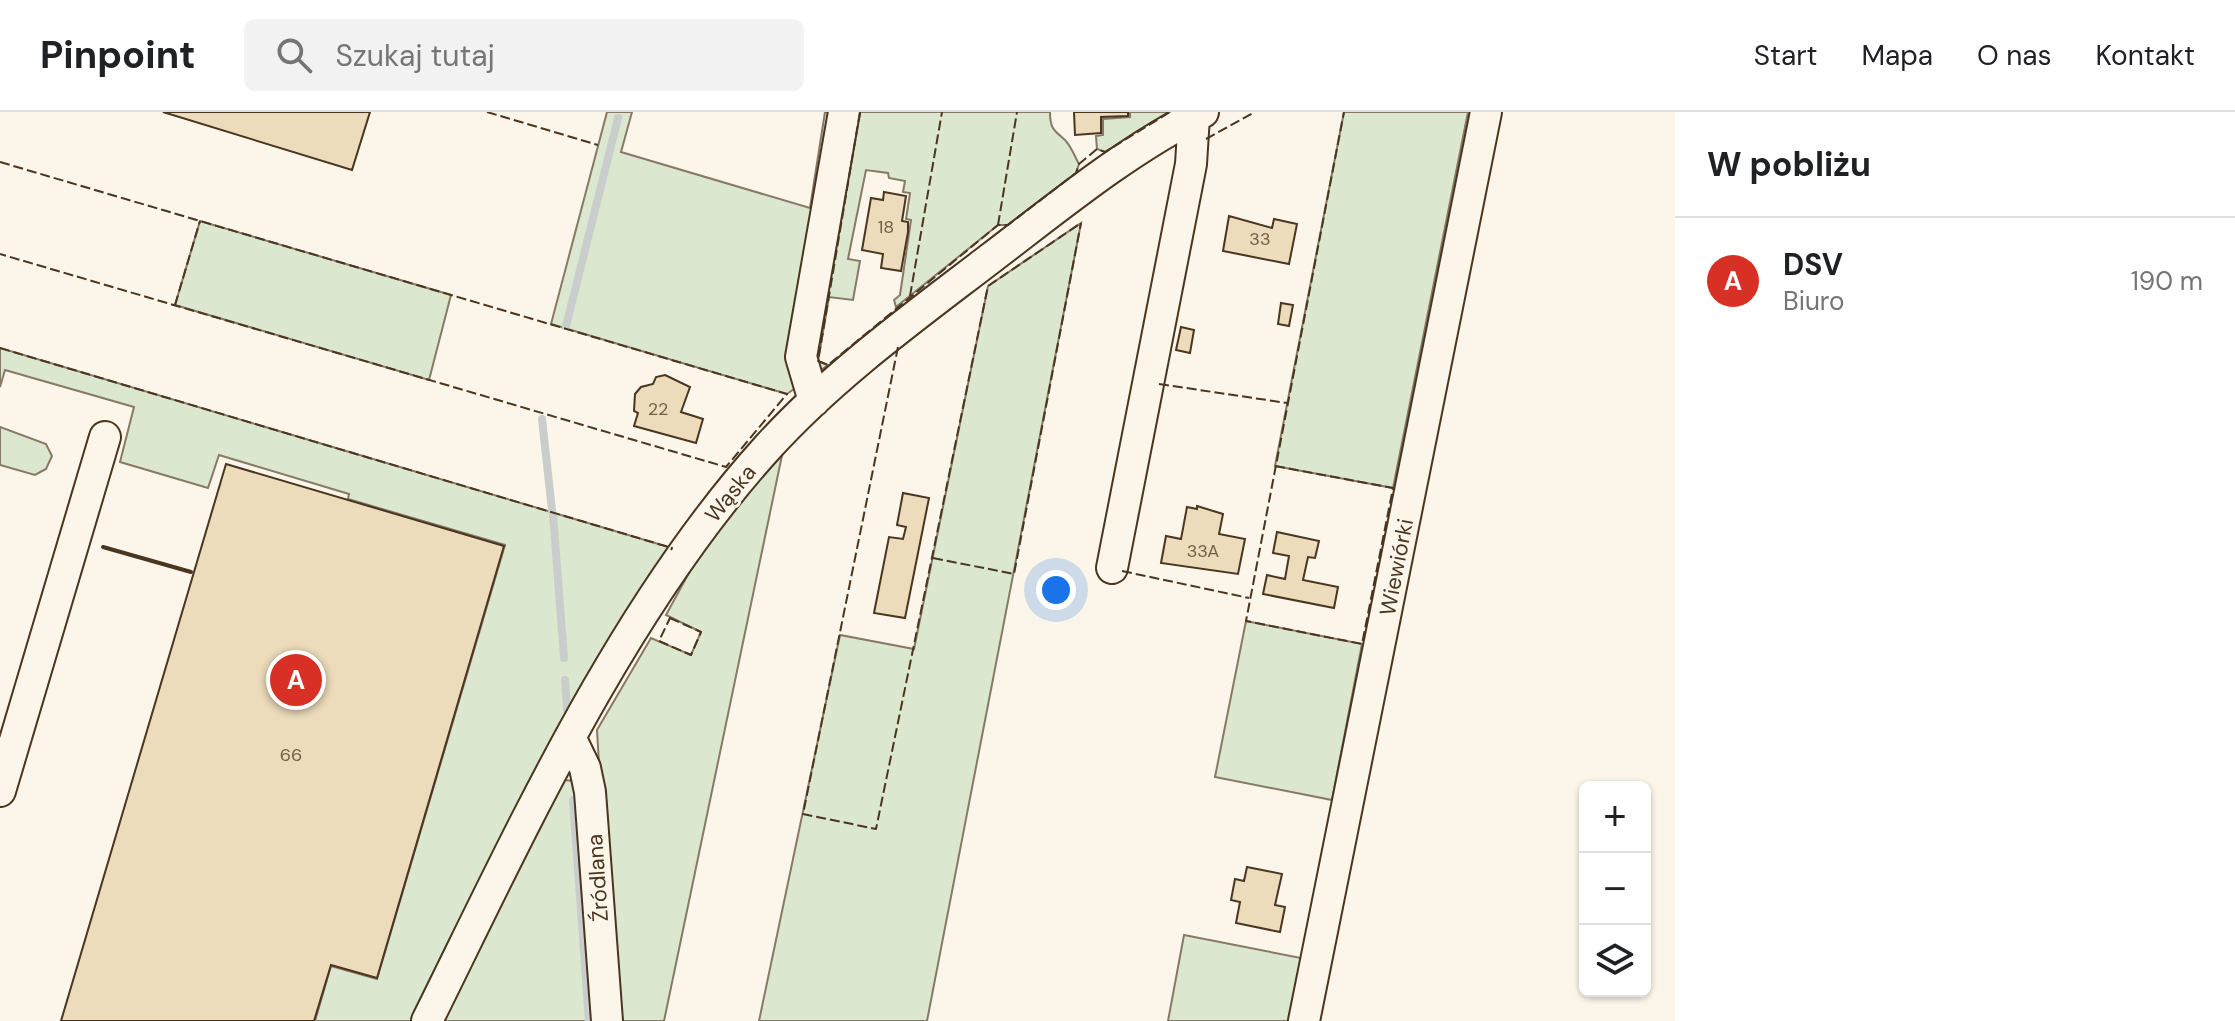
<!DOCTYPE html>
<html lang="pl">
<meta charset="utf-8">
<style>
:root{--surface:#fff;--page:#f2f2f2;--text:#202124;--muted:#757577;--line:#e0e0e0;--accent:#d93025}
body{margin:0;font-family:"DM Sans",sans-serif;background:var(--page);color:var(--text)}
.controls{position:absolute;right:24px;bottom:24px;display:grid;overflow:hidden;border-radius:12px;box-shadow:0 2px 6px #0004}
.controls button{width:72px;height:72px;display:grid;place-items:center;padding:0;border:0;border-bottom:2px solid var(--line);background:var(--surface);color:var(--text);font:40px sans-serif}
.you{position:absolute;left:1056px;top:478px;width:28px;height:28px;margin:-20px;border:6px solid #fff;border-radius:50%;background:#1a73e8;box-shadow:0 0 0 12px #1a73e833}
.badge{display:grid;place-items:center;width:52px;height:52px;border-radius:50%;background:var(--accent);color:#fff;font-size:26px;font-weight:700}
.pin{position:absolute;translate:-50% -50%;border:4px solid #fff;box-shadow:0 2px 8px #0006}
.list{margin:0;padding:0;list-style:none}
h2{display:flex;justify-content:space-between;align-items:center;height:104px;margin:0;padding:0 32px;font-size:34px}
h2 small{font-size:26px;font-weight:400;color:var(--muted)}
.list li{display:grid;grid-template-columns:52px 1fr auto;gap:24px;align-items:center;box-sizing:border-box;height:128px;padding:0 32px;border-top:2px solid var(--line)}
.list b{display:block;font-size:30px;white-space:nowrap}
.list p{margin:0;font-size:26px;white-space:nowrap;color:var(--muted)}
.list em{font-size:26px;font-style:normal;color:var(--muted)}
.icon{flex:none;width:44px;height:44px;fill:none;stroke:currentColor;stroke-width:2;stroke-linecap:round;stroke-linejoin:round}
.map{position:relative;flex:none;width:1675px;height:909px;overflow:hidden}
header{display:flex;align-items:center;gap:48px;box-sizing:border-box;height:112px;padding:0 40px;background:var(--surface);border-bottom:2px solid var(--line)}
header strong{font-size:38px}
nav{display:flex;gap:44px;margin-inline-start:auto;font-size:28px}
.search{width:560px;height:72px;background:var(--page);display:flex;align-items:center;gap:20px;box-sizing:border-box;padding:0 28px;border-radius:12px;color:var(--muted);font-size:30px}
main{display:flex}
aside{flex:1;background:var(--surface)}
.map>svg:first-child{display:block}
.green{fill:#dce7d0;stroke:#887966;stroke-width:2}
.lines{fill:none;stroke-linecap:round;stroke-linejoin:round}
.stream{stroke:#c9cecd;stroke-width:8}
.building{fill:#ecdcbc;stroke:#4a3520;stroke-width:2}
.minor-casing{stroke:#4a3520;stroke-width:34}
.minor{stroke:#fbf6e9;stroke-width:30}
.fence{stroke:#4a3520;stroke-width:2;stroke-dasharray:10 4;stroke-linecap:butt}
.wall{stroke:#4a3520;stroke-width:4}
.labels{text-anchor:middle;stroke-width:6;stroke-linejoin:round;paint-order:stroke}
.number-label{font-size:18px;fill:#725f47}
.street-label{font-size:22px;fill:#4a3520;stroke:#fbf6e9}
</style>
<header>
<strong>Pinpoint</strong>
<div class="search"><svg class="icon" aria-label="search" viewBox="0 0 24 24"><circle cx="10" cy="10" r="6"/><path d="M15 15l6 6"/></svg>Szukaj tutaj</div>
<nav><a>Start</a><a>Mapa</a><a>O nas</a><a>Kontakt</a></nav>
</header>
<main>
<div class="map">
<svg width="1675" height="909" viewBox="0 0 1675 909">
<rect width="100%" height="100%" fill="#fbf6e9"/>
<!-- green -->
<path class="green" d="M607,0H632L621,40L810,96L825,0H1050C1050,17 1054,18 1065,28C1071,34 1075,45 1079,52L1076,61L1008,113H998L896,195L894,188L900,183L911,108L906,107L910,81L903,80L905,69L889,66L888,61L866,58L848,147L860,149L853,188L829,185L818,249L828,253L787,282L551,212Z
M1130,0H1170L1105,40L1097,37L1096,24L1103,23V7L1130,5Z
M1344,0H1468L1393,376L1275,354Z
M200,109L451,183L429,268L175,193Z
M1081,111L927,909H759L840,523L914,537L988,174Z
M0,236L672,436L474,780L411,909H315L331,854L377,867L505,433L348,387L349,382L219,343L208,376L120,350L134,295L5,258L0,275Z
M0,315L46,332L52,344L46,357L35,363L0,353Z
M785,329L664,909H614L597,618L651,526L691,543L701,520L666,503L697,446Z
M1246,509L1362,532L1332,688L1215,665Z
M564,668L575,669L598,909H443L555,677Z
M1184,823L1301,846L1288,909H1168Z"/>
<g class="lines">
<!-- stream -->
<path class="stream" d="M566,214L618,6
M542,307L552,398
M553,402L564,546
M565,568L567,597
M573,688L589,909"/>
</g>
<!-- building -->
<path class="building" d="M163,0H370L352,58Z
M1074,0H1128V4L1101,5V21L1075,23Z
M884,80L906,84L902,109L908,110V120L901,159L881,156L883,142L862,138L871,86L883,88Z
M1229,104L1272,116L1274,107L1297,112L1289,152L1223,139Z
M1281,191L1293,193L1289,214L1278,212Z
M1181,215L1194,218L1190,241L1176,238Z
M665,263L690,275L681,300L703,307L696,331L634,314L638,301L634,299L635,282L641,275L653,272L656,265Z
M226,352L504,434L377,866L331,853L314,909H61Z
M903,381L929,386L905,506L874,501L889,425L903,427L906,415L897,413Z
M1197,394L1223,402L1219,422L1245,427L1238,462L1161,451L1166,424L1181,427L1187,395L1197,397Z
M1277,420L1319,429L1315,446L1308,445L1303,468L1338,475L1334,496L1263,482L1267,463L1285,467L1289,444L1273,441Z
M1247,755L1282,762L1275,793L1285,795L1280,820L1236,811L1240,790L1231,788L1235,767L1244,769Z"/>
<g class="lines">
<!-- minor casing -->
<g class="minor-casing">
<path id="minor" d="M814,289L801,245L844,0
M1112,456L1191,52L1194,4
M571,627L585,656L590,680L607,909
M0,679L105,325
M427,909C522,717 622,496 767,336C832,264 914,205 991,146C1058,95 1127,38 1203,0
M1304,909L1486,0"/>
</g>
<!-- minor -->
<use href="#minor" class="minor"/>
<!-- fence -->
<path class="fence" d="M487,0L598,33
M860,0L818,249L828,253L998,113H1008L1076,61L1079,52L1097,37L1105,40L1170,0
M1206,27L1255,0
M0,50L787,282L726,355L0,142
M998,113L1017,0
M910,184L942,0
M175,193L200,109
M898,235L803,702L876,717L988,174L1081,111
M0,236L672,436L671,438
M1159,272L1287,291
M1275,354L1393,376L1362,532L1246,509L1344,0
M933,446L1014,462L1081,111
M1122,459L1249,486
M670,506L701,520L691,543L659,529Z"/>
<!-- wall -->
<path class="wall" d="M103,435L191,460"/>
</g>
<g class="labels">
<!-- number labels -->
<g class="number-label">
<text x="886" y="121">18</text>
<text x="1260" y="133">33</text>
<text x="658" y="303">22</text>
<text x="1203" y="445">33A</text>
<text x="291" y="649">66</text>
</g>
<!-- street labels -->
<g class="street-label">
<text transform="translate(730 381) rotate(-51)" y="8">Wąska</text>
<text transform="translate(1396 455) rotate(-79)" y="8">Wiewiórki</text>
<text transform="translate(597 766) rotate(-94)" y="8">Źródlana</text>
</g>
</g>
</svg>
<div class="controls">
<button>+</button>
<button>−</button>
<button><svg class="icon" aria-label="layers" viewBox="0 0 24 24"><path d="M12 4l9 5-9 5-9-5zM3 14l9 5 9-5"/></svg></button>
</div>
<div class="you"></div>
<div class="pin badge" style="left:296px;top:568px">A</div>
</div>
<aside>
<h2>W pobliżu<small></small></h2>
<ul class="list">
<li><span class="badge">A</span><div><b>DSV</b><p>Biuro</p></div><em>190 m</em></li>
</ul>
</aside>
</main>
